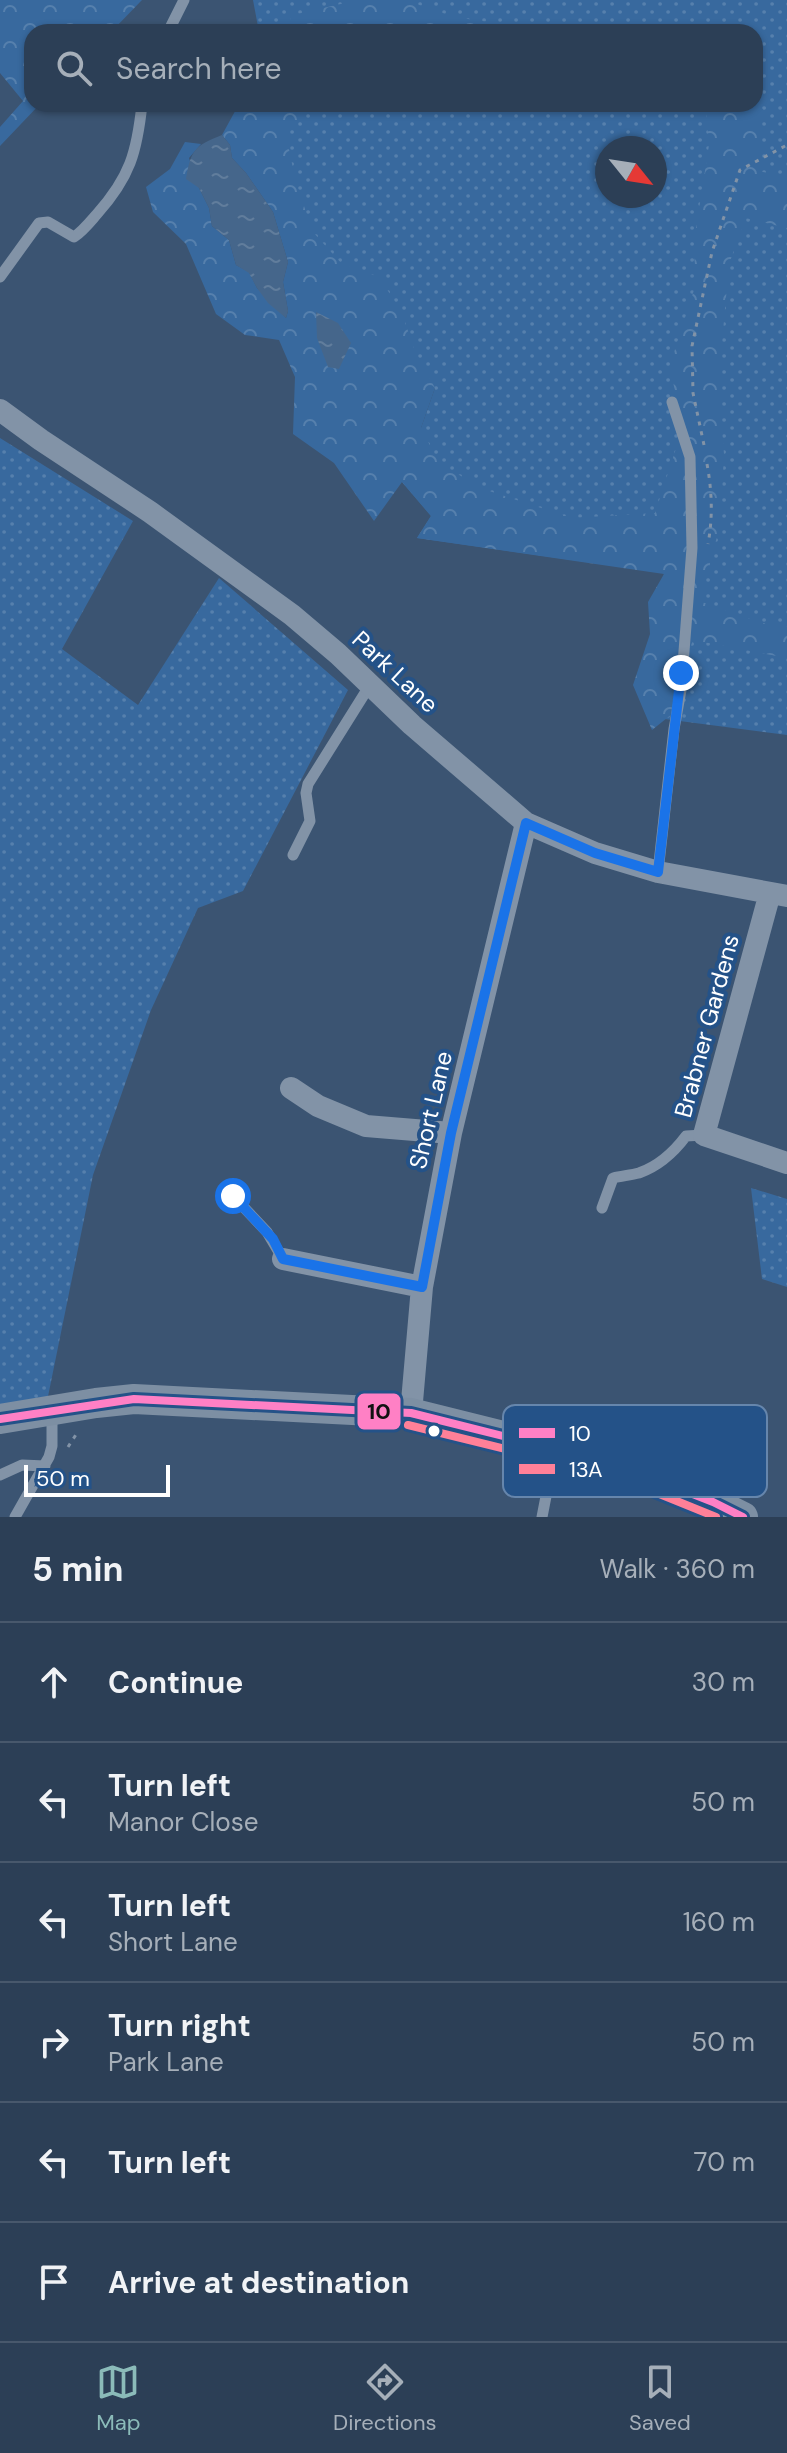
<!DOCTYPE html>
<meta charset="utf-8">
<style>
:root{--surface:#2c3f56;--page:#34465c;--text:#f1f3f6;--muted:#a6afb9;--line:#48586c;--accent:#8bbbb9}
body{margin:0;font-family:"DM Sans",sans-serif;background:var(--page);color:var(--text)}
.compass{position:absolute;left:595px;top:136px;width:72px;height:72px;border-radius:50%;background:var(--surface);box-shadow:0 2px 6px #0004;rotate:120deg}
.scale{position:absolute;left:24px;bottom:20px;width:146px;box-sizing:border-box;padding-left:8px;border:4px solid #fff;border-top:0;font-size:22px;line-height:28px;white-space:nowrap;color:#fff;-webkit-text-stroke:6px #245288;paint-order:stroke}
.stop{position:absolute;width:24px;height:24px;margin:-18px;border:6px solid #1a73e8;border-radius:50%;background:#fff}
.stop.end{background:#1a73e8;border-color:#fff;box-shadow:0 2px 8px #0008}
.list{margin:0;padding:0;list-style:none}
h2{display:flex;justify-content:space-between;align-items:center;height:104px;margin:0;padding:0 32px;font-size:34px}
h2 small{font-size:26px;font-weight:400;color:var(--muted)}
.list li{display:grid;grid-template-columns:52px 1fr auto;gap:24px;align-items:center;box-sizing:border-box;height:120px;padding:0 32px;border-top:2px solid var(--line)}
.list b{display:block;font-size:30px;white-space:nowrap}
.list p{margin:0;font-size:26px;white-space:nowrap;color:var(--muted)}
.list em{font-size:26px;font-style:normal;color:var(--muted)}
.icon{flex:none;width:44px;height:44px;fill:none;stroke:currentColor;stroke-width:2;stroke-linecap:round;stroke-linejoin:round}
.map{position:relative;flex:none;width:787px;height:1517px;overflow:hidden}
.search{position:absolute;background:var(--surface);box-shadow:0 2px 6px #0004;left:24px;right:24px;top:24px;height:88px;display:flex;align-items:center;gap:20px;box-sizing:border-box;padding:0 28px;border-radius:24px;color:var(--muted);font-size:30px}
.sheet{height:824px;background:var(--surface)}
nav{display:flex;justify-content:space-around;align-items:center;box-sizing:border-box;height:112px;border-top:2px solid var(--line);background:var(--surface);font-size:22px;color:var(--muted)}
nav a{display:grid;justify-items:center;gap:4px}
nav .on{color:var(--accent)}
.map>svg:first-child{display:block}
.green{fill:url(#green-dots);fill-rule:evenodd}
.forest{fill:url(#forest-crowns)}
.water{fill:url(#water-ripples)}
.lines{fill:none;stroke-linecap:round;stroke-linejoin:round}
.path{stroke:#8293a7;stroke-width:3;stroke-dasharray:4 6;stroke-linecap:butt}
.lane{stroke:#8293a7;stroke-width:11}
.street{stroke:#8293a7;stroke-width:22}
.secondary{stroke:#7d8fa3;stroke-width:30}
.bus-1-casing{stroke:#245288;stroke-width:14}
.bus-2-casing{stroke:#245288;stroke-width:14}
.bus-1{stroke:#ff80c5;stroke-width:8}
.bus-2{stroke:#ff8098;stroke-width:8}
.route{stroke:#1a73e8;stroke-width:10}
.bus-dot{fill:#fff;stroke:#245288;stroke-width:3}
.labels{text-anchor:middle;stroke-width:8;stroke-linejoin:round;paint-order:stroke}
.street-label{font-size:24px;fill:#fff;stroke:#245288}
.key{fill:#245288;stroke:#6686ac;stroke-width:2}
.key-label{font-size:22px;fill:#fff}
.line-badge{stroke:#245288;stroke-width:3}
.pale-badge-label{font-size:22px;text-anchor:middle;font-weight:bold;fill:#111}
</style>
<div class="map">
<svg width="787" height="1517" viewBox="0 0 787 1517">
<defs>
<pattern id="green-dots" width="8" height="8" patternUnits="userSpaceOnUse" patternTransform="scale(2)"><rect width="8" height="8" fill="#38699e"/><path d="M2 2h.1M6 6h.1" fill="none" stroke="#5680ad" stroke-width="1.8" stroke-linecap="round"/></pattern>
<pattern id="forest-crowns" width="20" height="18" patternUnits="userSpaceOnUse" patternTransform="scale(2)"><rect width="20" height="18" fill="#38699e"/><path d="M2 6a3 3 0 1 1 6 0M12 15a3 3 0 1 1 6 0" fill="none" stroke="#5680ad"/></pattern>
<pattern id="water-ripples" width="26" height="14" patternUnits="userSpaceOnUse" patternTransform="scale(2)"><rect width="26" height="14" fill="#45668b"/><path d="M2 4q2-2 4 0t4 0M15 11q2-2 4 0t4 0" fill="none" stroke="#617d9c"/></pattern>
</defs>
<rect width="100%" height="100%" fill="#3b5472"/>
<!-- green -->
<path class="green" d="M253,0H787V735L649,717L664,573L417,538L431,516L402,482L435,388L316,267L272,104H755V32H259ZM607,148H655V196H607Z
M0,438L133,521L62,649L138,705L219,578L348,690L243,891L198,908L151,1010L93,1175L42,1426L0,1431Z
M751,1188L787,1199V1287L762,1279Z"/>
<!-- forest -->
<path class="forest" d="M0,0H142L111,32H32V104H40L0,146V127L23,101L0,73Z
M358,0H405L454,17L496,23L514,32H282L293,15Z
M239,104H314L286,135L296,183L313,232L341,263L379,277L401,311L415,351L435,388L421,428L439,463L483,489L572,518L655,513L682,430L670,365L694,290L695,235L709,145L706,112L622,104H748L763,109L758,171L787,177V228L746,218L729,264L718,387L724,454L720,526L699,601L762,623L787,627V658L693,640L681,673L677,710L652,730L633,685L650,634L648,602L664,574L417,538L431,516L402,482L374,521L334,463L293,434L295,377L279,340L245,335L216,314L186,244L153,212L146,187L170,169L185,142L201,144L189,158L199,188L209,208L212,226L229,240L236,265L249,272L257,288L286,318L288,311L283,282L288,262L273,212L246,173L232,158L230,145L222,135Z"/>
<!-- water -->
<path class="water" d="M222,135L230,145L232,158L246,173L273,212L288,262L283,282L288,311L286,318L268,303L257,288L249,273L236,265L229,240L212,226L209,208L199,188L186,179C191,149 195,146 222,135Z
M316,312L338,323L351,343L339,369L328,367L317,338Z"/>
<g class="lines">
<!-- path -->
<path class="path" d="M704,445L693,393L692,346L712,252L740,170L787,145
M707,464C712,491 713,517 708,544
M68,1447L77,1433"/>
<!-- lane -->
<path class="lane" d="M168,32L184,0
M0,277L39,223L48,222L74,237C83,231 90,222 97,214C130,177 137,152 142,104
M293,855L310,821L306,793L308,784L370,685
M658,872L674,729L681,690L692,548L690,457L672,402
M233,1196L267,1232L283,1259
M602,1208L613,1178C622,1176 631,1175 639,1173C659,1166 674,1152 686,1136L704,1135
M0,1475L22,1465L45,1466
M15,1517L49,1457L52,1446V1411
M542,1517L555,1450"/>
<!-- street -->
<path class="street" d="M0,410L41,440L150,512L292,615L338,654L412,725L526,823L595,853L658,872L787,896
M770,893L704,1135L787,1163
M291,1088L318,1106L366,1126L451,1133
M283,1259L422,1287
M411,1413L422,1287L451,1133L526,823"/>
<!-- secondary -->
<path class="secondary" d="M0,1419L96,1403L134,1399L411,1413L619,1465L713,1502L743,1517"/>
<!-- bus-1 casing -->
<g class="bus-1-casing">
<path id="bus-1" d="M0,1419L134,1399L411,1413L619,1465L713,1502L743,1517"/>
</g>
<!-- bus-2 casing -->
<g class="bus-2-casing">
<path id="bus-2" d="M408,1425L615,1476L716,1517"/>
</g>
<!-- bus-1 -->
<use href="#bus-1" class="bus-1"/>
<!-- bus-2 -->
<use href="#bus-2" class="bus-2"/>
</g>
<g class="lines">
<!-- route -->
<path class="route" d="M233,1196L273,1239L283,1259L422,1287L451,1133L526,823L595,853L658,872L681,673"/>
</g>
<!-- markers -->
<circle class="bus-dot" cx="434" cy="1431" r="7"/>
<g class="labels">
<!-- street labels -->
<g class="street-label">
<text transform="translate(395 672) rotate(43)" y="8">Park Lane</text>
<text transform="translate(707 1026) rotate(-75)" y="8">Brabner Gardens</text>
<text transform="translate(431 1110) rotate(-77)" y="8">Short Lane</text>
</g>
</g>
<!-- legend -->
<rect x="503" y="1405" width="264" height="92" rx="12" class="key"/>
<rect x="519" y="1428" width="36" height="10" fill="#ff80c5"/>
<rect x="519" y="1464" width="36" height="10" fill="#ff8098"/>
<g class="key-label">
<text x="569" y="1441">10</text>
<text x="569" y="1477">13A</text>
</g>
<rect class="line-badge" x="356" y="1392" width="46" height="39" rx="8" fill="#ff80c5"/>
<g class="pale-badge-label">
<text x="379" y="1419">10</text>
</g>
</svg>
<svg class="compass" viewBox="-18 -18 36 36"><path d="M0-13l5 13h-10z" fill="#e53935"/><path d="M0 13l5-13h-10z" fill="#a6afb9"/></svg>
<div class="scale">50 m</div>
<div class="stop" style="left:233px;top:1196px"></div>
<div class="stop end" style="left:681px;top:673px"></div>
<div class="search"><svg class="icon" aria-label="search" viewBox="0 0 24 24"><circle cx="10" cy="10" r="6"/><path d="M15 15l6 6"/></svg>Search here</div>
</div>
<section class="sheet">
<h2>5 min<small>Walk · 360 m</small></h2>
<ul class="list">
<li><svg class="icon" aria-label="ahead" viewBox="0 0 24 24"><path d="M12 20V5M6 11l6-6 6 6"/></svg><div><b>Continue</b></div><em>30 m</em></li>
<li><svg class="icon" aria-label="left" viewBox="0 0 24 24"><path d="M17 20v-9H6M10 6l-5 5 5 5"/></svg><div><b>Turn left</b><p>Manor Close</p></div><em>50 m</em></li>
<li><svg class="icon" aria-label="left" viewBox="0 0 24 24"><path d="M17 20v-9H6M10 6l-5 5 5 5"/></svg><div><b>Turn left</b><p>Short Lane</p></div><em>160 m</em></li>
<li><svg class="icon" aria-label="right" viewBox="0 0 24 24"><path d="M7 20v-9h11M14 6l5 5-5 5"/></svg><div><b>Turn right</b><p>Park Lane</p></div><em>50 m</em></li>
<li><svg class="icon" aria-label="left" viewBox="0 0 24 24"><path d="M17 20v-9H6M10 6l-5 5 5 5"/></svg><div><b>Turn left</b></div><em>70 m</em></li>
<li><svg class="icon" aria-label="arrive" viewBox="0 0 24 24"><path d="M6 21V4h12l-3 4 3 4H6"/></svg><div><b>Arrive at destination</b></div></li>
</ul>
</section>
<nav>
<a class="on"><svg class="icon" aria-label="map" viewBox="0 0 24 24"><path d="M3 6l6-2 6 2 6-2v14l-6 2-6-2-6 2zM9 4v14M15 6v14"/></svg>Map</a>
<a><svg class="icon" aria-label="directions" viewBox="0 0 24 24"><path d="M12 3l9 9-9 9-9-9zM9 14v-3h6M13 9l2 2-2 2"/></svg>Directions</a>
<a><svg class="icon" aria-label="saved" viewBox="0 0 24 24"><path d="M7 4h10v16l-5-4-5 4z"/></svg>Saved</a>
</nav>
